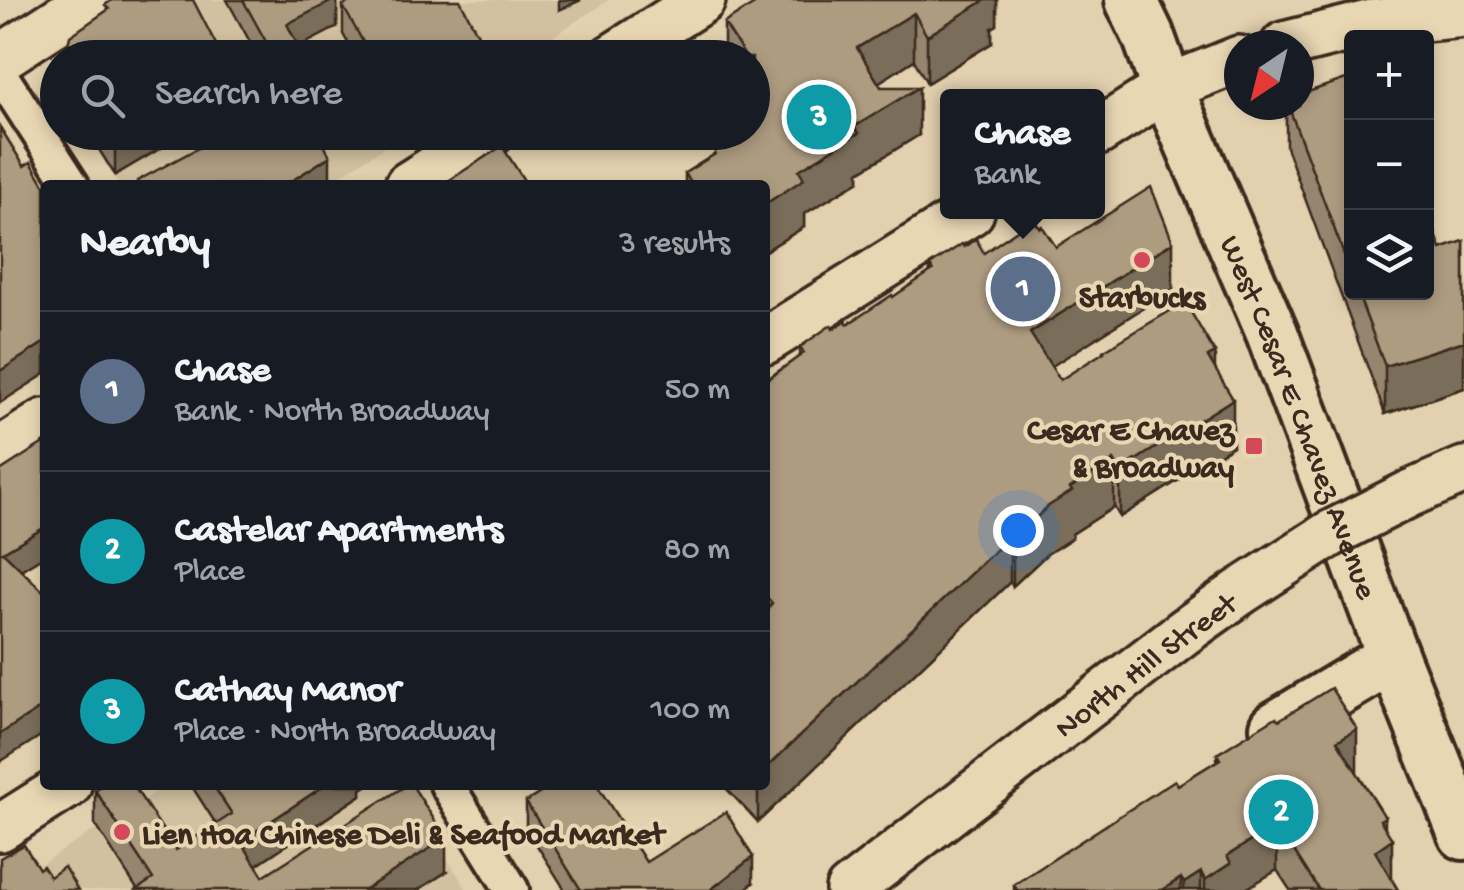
<!DOCTYPE html>
<meta charset="utf-8">
<style>
:root{--surface:#171b24;--page:#242831;--text:#f1f3f6;--muted:#9ea1a6;--line:#363941;--accent:#7c3aed}
body{margin:0;font-family:"Gochi Hand",sans-serif;background:var(--page);color:var(--text)}
.controls{position:absolute;right:30px;top:30px;display:grid;overflow:hidden;border-radius:10px;box-shadow:0 5px 15px #0003}
.controls button{width:90px;height:90px;display:grid;place-items:center;padding:0;border:0;border-bottom:2px solid var(--line);background:var(--surface);color:var(--text);font:50px sans-serif}
.compass{position:absolute;left:1224px;top:30px;width:90px;height:90px;border-radius:50%;background:var(--surface);box-shadow:0 5px 15px #0003;rotate:215deg}
.you{position:absolute;left:1018px;top:530px;width:35px;height:35px;margin:-25px;border:8px solid #fff;border-radius:50%;background:#1a73e8;box-shadow:0 0 0 15px #1a73e833}
.badge{display:grid;place-items:center;width:65px;height:65px;border-radius:50%;background:var(--accent);color:#fff;font-size:32px;font-weight:700}
.pin{position:absolute;translate:-50% -50%;border:5px solid #fff;box-shadow:0 2px 10px #0006}
.popup{position:absolute;left:940px;top:89px;width:165px;height:130px;box-sizing:border-box;display:grid;place-content:center;border-radius:10px;background:var(--surface);filter:drop-shadow(0 2px 8px #0005);font-size:32px;white-space:nowrap;color:var(--muted)}
.popup b{font-size:38px;color:var(--text)}
.popup::after{content:'';position:absolute;left:50%;top:100%;margin-left:-20px;border:20px solid transparent;border-top-color:var(--surface)}
.list{margin:0;padding:0;list-style:none}
h2{display:flex;justify-content:space-between;align-items:center;height:130px;margin:0;padding:0 40px;font-size:42px}
h2 small{font-size:32px;font-weight:400;color:var(--muted)}
.list li{display:grid;grid-template-columns:65px 1fr auto;gap:30px;align-items:center;box-sizing:border-box;height:160px;padding:0 40px;border-top:2px solid var(--line)}
.list b{display:block;font-size:38px;white-space:nowrap}
.list p{margin:0;font-size:32px;white-space:nowrap;color:var(--muted)}
.list em{font-size:32px;font-style:normal;color:var(--muted)}
.icon{flex:none;width:55px;height:55px;fill:none;stroke:currentColor;stroke-width:2;stroke-linecap:round;stroke-linejoin:round}
.map{position:relative;flex:none;width:1464px;height:890px;overflow:hidden}
.search{position:absolute;background:var(--surface);box-shadow:0 5px 15px #0003;left:40px;top:40px;width:730px;height:110px;display:flex;align-items:center;gap:25px;box-sizing:border-box;padding:0 35px;border-radius:55px;color:var(--muted);font-size:38px}
.panel{position:absolute;background:var(--surface);box-shadow:0 5px 15px #0003;left:40px;top:180px;width:730px;height:610px;border-radius:10px}
.map>svg:first-child{display:block}
.built{fill:#d2c0a0}
.lines{fill:none;stroke-linecap:round;stroke-linejoin:round}
.street-casing{stroke:#3b2a1e;stroke-width:40}
.secondary-casing{stroke:#3b2a1e;stroke-width:52}
.primary-casing{stroke:#3b2a1e;stroke-width:58}
.street{stroke:#e9d7b4;stroke-width:32}
.secondary{stroke:#e9d7b4;stroke-width:45}
.primary{stroke:#e9d7b4;stroke-width:50}
.secondary-bridge-casing{stroke:#3b2a1e;stroke-width:52;stroke-linecap:butt}
.secondary-bridge{stroke:#e9d7b4;stroke-width:45}
.wall{fill:#96866f;stroke:#3b2a1e;stroke-width:2.5}
.shaded-wall{fill:#7a6d5a;stroke:#3b2a1e;stroke-width:2.5}
.building{fill:#ae9c81;stroke:#3b2a1e;stroke-width:2.5}
.poi-dot{fill:#d1495b;stroke:#e9d7b4;stroke-width:4}
.labels{text-anchor:middle;stroke-width:8;stroke-linejoin:round;paint-order:stroke}
.poi-label{font-size:32px;font-weight:bold;fill:#3b2a1e;stroke:#e9d7b4}
.street-label{font-size:32px;fill:#3b2a1e;stroke:#e9d7b4}
</style>
<div class="map">
<svg width="1464" height="890" viewBox="0 0 1464 890">
<rect width="100%" height="100%" fill="#e2d0ae"/>
<filter id="ink" filterUnits="userSpaceOnUse"><feTurbulence type="fractalNoise" baseFrequency=".01" numOctaves="2"/><feDisplacementMap in="SourceGraphic" scale="20" xChannelSelector="R" yChannelSelector="G"/><feConvolveMatrix kernelMatrix="1 2 1 2 8 2 1 2 1" color-interpolation-filters="sRGB"/></filter>
<g filter="url(#ink)">
<!-- built -->
<path class="built" d="M165,0H609L521,57L79,58Z
M86,133H406L325,185H119Z
M166,785H401L467,890H0Z"/>
<g class="lines">
<!-- street casing -->
<g class="street-casing">
<path id="street" d="M0,74L72,185
M447,785L512,890"/>
</g>
<!-- secondary casing -->
<g class="secondary-casing">
<g id="secondary">
<path d="M1284,45L1372,23L1464,14"/>
<path d="M0,58L90,0"/>
<path d="M611,58L702,0"/>
<path d="M1098,132L1167,88L1239,59"/>
<path d="M408,185L492,132"/>
<path d="M765,341L971,212"/>
<path d="M0,451L45,422"/>
<path d="M1411,493L1464,470"/>
<path d="M0,828L68,785"/>
<path id="s1" d="M849,890L1184,632L1240,592"/>
</g>
</g>
<!-- primary casing -->
<g class="primary-casing">
<g id="primary">
<path id="s2" d="M1131,0L1148,35L1167,88L1272,333L1393,657L1464,834"/>
<path d="M1276,727L1393,657"/>
</g>
</g>
<!-- street -->
<use href="#street" class="street"/>
<!-- secondary -->
<use href="#secondary" class="secondary"/>
<!-- primary -->
<use href="#primary" class="primary"/>
<!-- secondary-bridge casing -->
<g class="secondary-bridge-casing">
<path id="secondary-bridge" d="M1240,592L1330,534L1411,493"/>
</g>
<!-- secondary-bridge -->
<use href="#secondary-bridge" class="secondary-bridge"/>
</g>
<!-- wall -->
<path class="wall" d="M227,0H337V27L298,47L304,58H259Z
M997,0V25L992,28V43L927,83L914,60L878,83L919,135L859,172V181L804,214V227L765,251V185H685V173L752,132V58H724V23Z
M343,6L488,58H356L343,34Z
M1352,77V292H1426L1441,249L1464,241V388L1385,414L1286,147V105H1299Z
M88,132H188L115,175Z
M1040,228L1056,247L1173,289L1051,366L1060,380L1215,369L1233,446L1120,517L1114,507L1072,534V538L1047,554L1013,586L1010,582L758,822L723,785H765V381L800,356V347L833,329L848,324L893,297L930,272V265L964,247L984,253Z
M1279,720L1357,773L1385,828L1392,880L1398,890H1290L1277,870L1244,890H1014V885L1217,761V754Z
M191,785H368L361,789V795L256,865L263,876L446,872L418,890H136L137,889L95,824V790L176,850L216,824Z
M526,802L646,862L753,883L744,890H565L526,828Z"/>
<!-- shaded-wall -->
<path class="shaded-wall" d="M334,0H337V27L287,53V24Z
M559,0H581L559,10Z
M985,0H997V25L992,28V43L927,83V36Z
M914,13V60L857,96V48Z
M919,87V135L859,172V181L804,214V227L765,251V204L799,170L854,127Z
M139,132H188L115,175V147Z
M401,132H412L401,139Z
M330,156V185H285Z
M1173,242V289L1030,380V333Z
M1464,341V388L1385,414V366Z
M45,342V374L0,403V371Z
M1215,353V400L1208,357Z
M1233,399V446L1120,517V470Z
M1114,460V507L1072,534V538L1047,554L1013,586V540L1047,507L1070,488Z
M45,527V555L3,581V552Z
M1010,536V582L758,822V785H765V769Z
M45,705V733L0,762V734Z
M1357,729V774L1337,741Z
M325,785H368L361,789V795L241,875V841Z
M1385,817V844L1392,839V885L1375,851L1380,820Z
M1277,824V870L1244,890H1205V880L1227,856Z
M446,838V872L418,890H364Z
M753,857V883L744,890H710Z
M1201,872V890H1184V883Z
M1181,878V890H1162Z"/>
<!-- building -->
<path class="building" d="M112,0H193L223,58H65L70,36L109,9L105,5Z
M243,0H334L287,24L304,58H275Z
M352,0H460L488,54L483,58H372L343,6Z
M761,0H985L927,36L914,13L857,48L881,87H919L854,127L859,133L799,170L804,179L765,204V185H692L685,173L715,154L716,132H752V79L758,76L752,67V58H746L724,23Z
M1352,77V276L1288,105H1299V95Z
M0,127L24,166L31,162L45,186V342L0,371Z
M106,132H139L115,147Z
M228,132H317L330,156L285,185H139L137,181Z
M502,146L527,185H442Z
M1151,187L1173,242L1030,333L1060,380L1104,352L1103,351L1185,302L1215,353L1208,357L1233,399L1120,470L1114,460L1070,488L1072,491L1047,507L1013,540L1010,536L765,769V613L772,603L765,595V381L804,353L800,347L831,325L833,329L846,321L848,324L892,295L893,297L933,270L930,265L962,244L964,247L976,239L984,253L1033,219L1040,228L1042,226L1056,247Z
M1426,205L1441,249L1464,241V341L1385,366L1357,292H1426Z
M45,442V527L3,552L45,593V705L0,734V471Z
M1331,688L1357,729L1337,741L1385,817L1380,820L1392,839L1375,851L1398,890H1319L1277,824L1227,856L1231,863L1205,880L1201,872L1184,883L1181,878L1162,890H1017L1014,885L1175,780L1178,785L1220,759L1217,754L1276,717L1279,720Z
M102,785H133L176,850L232,814L213,785H325L241,841L263,876L407,785H412L446,838L364,890H136L153,879L95,790Z
M553,785H597L646,862L726,812L753,857L710,890H581L526,802Z
M24,845L39,869L43,866L50,877L64,867L78,890H0V858Z"/>
</g>
<!-- markers -->
<g class="poi-dot">
<circle cx="1142" cy="260" r="10"/>
<rect x="1244" y="436" width="20" height="20" rx="5"/>
<circle cx="122" cy="832" r="10"/>
</g>
<g class="labels">
<!-- poi labels -->
<g class="poi-label">
<text x="1142" y="306">Starbucks</text>
<text x="1234" y="439" text-anchor="end">Cesar E Chavez<tspan x="1234" dy="37">&amp; Broadway</tspan></text>
<text x="142" y="843" text-anchor="start">Lien Hoa Chinese Deli &amp; Seafood Market</text>
</g>
<!-- street labels -->
<g class="street-label">
<text dy="11" stroke="none"><textPath href="#s2" startOffset="450">West Cesar E Chavez Avenue</textPath></text>
<text dy="11" stroke="none"><textPath href="#s1" startOffset="372">North Hill Street</textPath></text>
</g>
</g>
</svg>
<div class="controls">
<button>+</button>
<button>−</button>
<button><svg class="icon" aria-label="layers" viewBox="0 0 24 24"><path d="M12 4l9 5-9 5-9-5zM3 14l9 5 9-5"/></svg></button>
</div>
<svg class="compass" viewBox="-18 -18 36 36"><path d="M0-13l5 13h-10z" fill="#e53935"/><path d="M0 13l5-13h-10z" fill="#9ea1a6"/></svg>
<div class="you"></div>
<div class="pin badge" style="left:1023px;top:289px;background:#5c6f8a">1</div>
<div class="popup"><b>Chase</b>Bank</div>
<div class="pin badge" style="left:1281px;top:812px;background:#0f9aa8">2</div>
<div class="pin badge" style="left:819px;top:117px;background:#0f9aa8">3</div>
<div class="search"><svg class="icon" aria-label="search" viewBox="0 0 24 24"><circle cx="10" cy="10" r="6"/><path d="M15 15l6 6"/></svg>Search here</div>
<section class="panel">
<h2>Nearby<small>3 results</small></h2>
<ul class="list">
<li><span class="badge" style="background:#5c6f8a">1</span><div><b>Chase</b><p>Bank · North Broadway</p></div><em>50 m</em></li>
<li><span class="badge" style="background:#0f9aa8">2</span><div><b>Castelar Apartments</b><p>Place</p></div><em>80 m</em></li>
<li><span class="badge" style="background:#0f9aa8">3</span><div><b>Cathay Manor</b><p>Place · North Broadway</p></div><em>100 m</em></li>
</ul>
</section>
</div>
